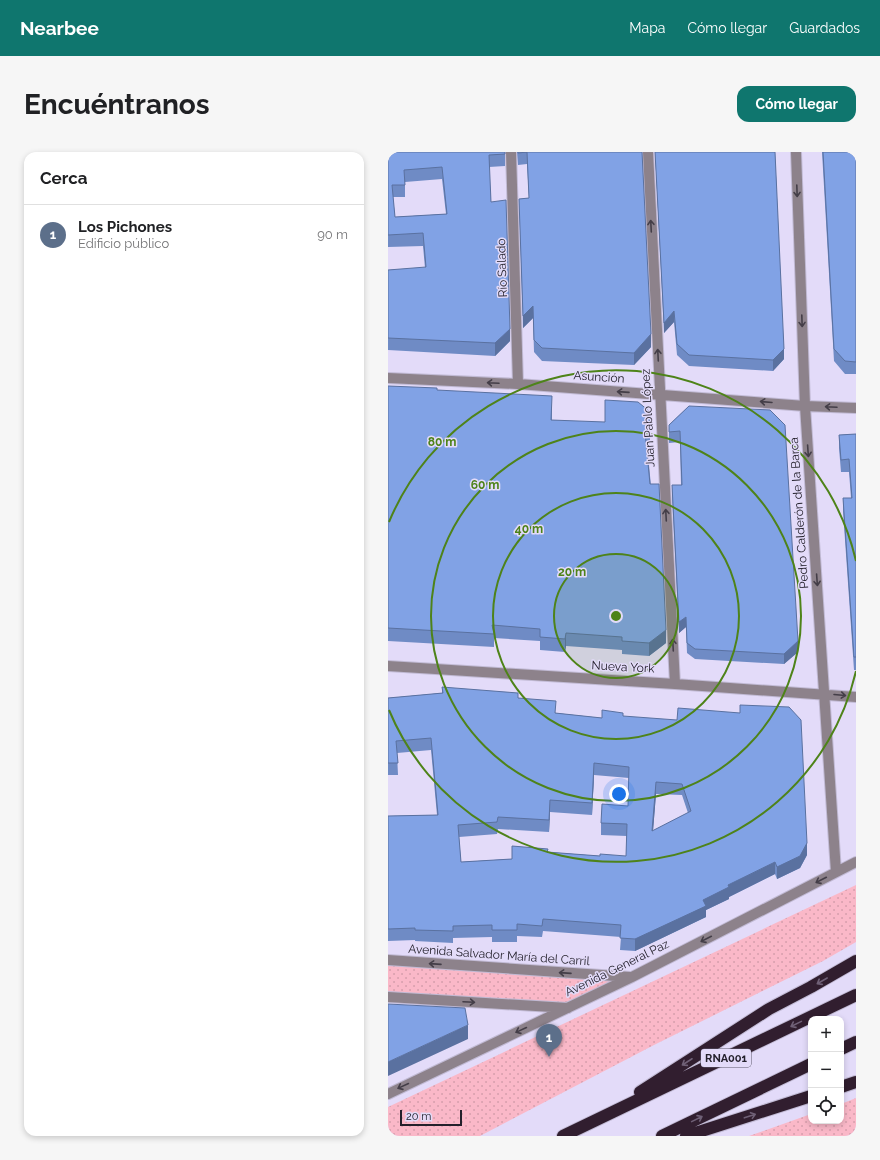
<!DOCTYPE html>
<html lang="es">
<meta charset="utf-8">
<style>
:root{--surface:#fff;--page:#f6f6f6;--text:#202124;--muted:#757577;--line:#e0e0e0;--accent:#0f766e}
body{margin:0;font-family:Raleway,sans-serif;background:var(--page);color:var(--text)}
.controls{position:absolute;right:12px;bottom:12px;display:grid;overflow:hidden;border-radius:8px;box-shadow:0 2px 6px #0003}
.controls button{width:36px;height:36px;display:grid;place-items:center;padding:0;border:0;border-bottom:1px solid var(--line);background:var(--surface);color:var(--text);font:20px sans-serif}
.scale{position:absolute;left:12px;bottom:10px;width:62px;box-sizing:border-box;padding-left:4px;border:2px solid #24212c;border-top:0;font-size:11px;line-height:14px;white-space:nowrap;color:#24212c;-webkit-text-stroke:3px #e3dbf9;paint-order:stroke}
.you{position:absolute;left:231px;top:642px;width:14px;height:14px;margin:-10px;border:3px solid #fff;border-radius:50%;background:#1a73e8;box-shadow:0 0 0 6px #1a73e833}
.badge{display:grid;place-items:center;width:26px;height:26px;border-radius:50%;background:var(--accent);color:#fff;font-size:13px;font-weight:700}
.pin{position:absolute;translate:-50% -33px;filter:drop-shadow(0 1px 2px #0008)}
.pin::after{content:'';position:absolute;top:21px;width:14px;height:12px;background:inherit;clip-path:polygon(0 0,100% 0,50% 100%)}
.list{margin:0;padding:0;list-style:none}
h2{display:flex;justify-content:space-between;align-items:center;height:52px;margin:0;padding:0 16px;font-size:17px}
h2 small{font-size:13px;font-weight:400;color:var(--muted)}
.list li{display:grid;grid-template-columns:26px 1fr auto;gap:12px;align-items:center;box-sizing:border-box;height:60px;padding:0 16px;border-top:1px solid var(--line)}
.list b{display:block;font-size:15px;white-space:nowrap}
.list p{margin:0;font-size:13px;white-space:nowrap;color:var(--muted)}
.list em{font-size:13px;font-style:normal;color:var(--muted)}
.icon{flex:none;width:22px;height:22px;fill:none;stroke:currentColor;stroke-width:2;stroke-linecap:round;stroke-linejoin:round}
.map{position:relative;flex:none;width:468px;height:984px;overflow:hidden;border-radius:12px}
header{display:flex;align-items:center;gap:24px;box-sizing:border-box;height:56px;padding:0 20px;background:var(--accent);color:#fff}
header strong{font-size:19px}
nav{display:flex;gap:22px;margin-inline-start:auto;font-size:14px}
.intro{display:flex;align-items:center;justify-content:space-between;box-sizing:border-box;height:96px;padding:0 24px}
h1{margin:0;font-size:28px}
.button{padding:10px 18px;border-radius:12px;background:var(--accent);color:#fff;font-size:14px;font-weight:700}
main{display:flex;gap:24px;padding:0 24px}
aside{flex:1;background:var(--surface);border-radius:12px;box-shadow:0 2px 6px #0003}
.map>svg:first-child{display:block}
.green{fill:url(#green-dots)}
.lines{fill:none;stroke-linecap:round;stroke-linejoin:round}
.minor-casing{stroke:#c1bad4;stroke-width:12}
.highway-casing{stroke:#c1bad4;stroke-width:14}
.minor{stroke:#8d828b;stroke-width:10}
.highway{stroke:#311e2f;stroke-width:12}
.wall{fill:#6f8bc5;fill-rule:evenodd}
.shaded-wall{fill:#5a71a0}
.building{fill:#81a2e5;stroke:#5a71a0;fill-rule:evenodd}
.oneway{stroke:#443e48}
.oneway2{stroke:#6f6076}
.ring{fill:none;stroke:#4e8319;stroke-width:2}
.labels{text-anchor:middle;stroke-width:3;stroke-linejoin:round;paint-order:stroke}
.shield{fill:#e3dbf9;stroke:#5d596a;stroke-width:1}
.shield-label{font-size:11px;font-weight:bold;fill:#24212c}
.street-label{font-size:12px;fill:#24212c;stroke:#e3dbf9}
.centre{fill:#4e8319;stroke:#e3dbf9;stroke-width:2}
.ring-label{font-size:12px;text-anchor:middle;font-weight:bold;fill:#4e8319;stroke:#e3dbf9;stroke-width:3;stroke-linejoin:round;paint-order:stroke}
</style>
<header>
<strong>Nearbee</strong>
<nav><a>Mapa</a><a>Cómo llegar</a><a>Guardados</a></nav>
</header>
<div class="intro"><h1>Encuéntranos</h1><a class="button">Cómo llegar</a></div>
<main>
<aside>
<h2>Cerca<small></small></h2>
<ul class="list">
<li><span class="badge" style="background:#5c6f8a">1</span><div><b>Los Pichones</b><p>Edificio público</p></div><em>90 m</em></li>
</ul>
</aside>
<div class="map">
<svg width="468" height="984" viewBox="0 0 468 984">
<defs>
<pattern id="green-dots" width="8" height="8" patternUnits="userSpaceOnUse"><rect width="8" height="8" fill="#fab8c8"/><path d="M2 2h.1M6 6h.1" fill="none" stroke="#d69eac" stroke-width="1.8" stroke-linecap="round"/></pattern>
</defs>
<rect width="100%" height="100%" fill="#e3dbf9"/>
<!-- green -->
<path class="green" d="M468,733V790L435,809L266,893L92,984H0V955Z
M0,808L244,825L180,856L0,845Z
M468,946V984H361L423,962V969H453V952Z"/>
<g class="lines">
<!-- minor casing -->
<g class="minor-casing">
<path id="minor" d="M123,0L130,232
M260,0L287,532
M408,0L417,254L448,720
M0,226L130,232L417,254L468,256
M0,514L287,532L468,545
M0,808L242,825
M0,845L180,856
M0,942L244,825L468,710"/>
</g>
<!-- highway casing -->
<g class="highway-casing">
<path id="highway" d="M453,897L468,890
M453,935L468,930
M252,940L381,857L423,835L468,809
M175,984L468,843
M274,984L423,912
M298,984L423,944"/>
</g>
<!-- minor -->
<use href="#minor" class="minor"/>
<!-- highway -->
<use href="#highway" class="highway"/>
</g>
<!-- wall -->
<path class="wall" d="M0,0H117V14L101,15L103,50L122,189L107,204L0,198V118L37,116L35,94L0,95ZM54,27L58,62L7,65L5,45H17V30Z
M129,0H254L263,195L246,213L154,209L146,200L145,166L135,176L131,47L141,46L139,12L130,13Z
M267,0H387L396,207L385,219L301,214L289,203L286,170L276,181Z
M434,0H468V222H457L446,209Z
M0,234L49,238L164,257V268L262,279V292H259L278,491L261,504L234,502V498L178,494L177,500L152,498V489L106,486V495L0,489Z
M301,254L410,500L396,512L307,507L299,501L298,475L291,481L284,344V333H293L292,290L281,291V273Z
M468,282V518H466L455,359V346H463L461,320H453L451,296V283Z
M54,535L130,546L168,561L214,566L235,564L419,703L412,716L389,727L387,722L341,745V747L318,758V765L247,799L232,798L233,785L155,779L154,785L129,784V790H104V785L65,786V791L27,789V788L0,789V664L49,663L43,598L9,601L10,623H0V546L54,541ZM206,623L241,626L240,654L213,671V683L239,684L238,704H212L160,700L124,694V707L73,710L71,685L109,682L110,677L161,680L162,660L204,663ZM268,642L294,643L300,661L265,679Z"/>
<!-- shaded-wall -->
<path class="shaded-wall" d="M145,154V166L135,176V164Z
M286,159V170L276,181V171Z
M122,177V189L107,204V191Z
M263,182V195L246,213V201Z
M396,197V207L385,219V208Z
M298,465V475L291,481V470Z
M278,478V491L261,504V491Z
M178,481V494L177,500V487Z
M410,489V500L396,512V502Z
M206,611V623L204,663V651Z
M268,630V642L264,691V679Z
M162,648V660L161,680V668Z
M419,691V703L412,716L389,727V715Z
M387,710V722L341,745V747L318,758V765L247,799V787L340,733Z
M80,873V887L0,924V910Z"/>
<!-- building -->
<path class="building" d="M0,0H117V2L101,3L103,50L118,48L122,177L107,191L0,186V118L38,115L35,81L0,83ZM54,15L59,62L7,65L4,33H17L16,18Z
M130,0H254L263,182L246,201L154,196L146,188L145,154L135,164L131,47L141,46L139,0L130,1Z
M267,0H387L396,197L385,208L301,203L289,192L286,159L276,171Z
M435,0H468V210L457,209L446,197Z
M0,234L49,236V238L164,244L163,268L217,270V248L250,250L261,259L262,279L257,280L262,332H271L278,478L261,491L234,489V485L178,481L177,487L152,485V477L104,473L106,482L0,476Z
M301,254L382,258L397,273L410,489L396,502L307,497L299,491L298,465L291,470L284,333H294L292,279L281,280V273Z
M468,282V505H466L455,346H464L461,307L453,308L451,283Z
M54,535L130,541V546L168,549L167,561L214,566V558L235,561V564L289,568L290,556L352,561V553L401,555L413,568L419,691L412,704L389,715L387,710L340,733L341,735L315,748L318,754L247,787L232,786L233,773L155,767L154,774L129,772V778H104V773L65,774V779L27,778V776L0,777V664L50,663L43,586L8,589L10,611H0V546L55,541ZM206,611L241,615L240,654L214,652L213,671L239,672L238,704L212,702V704L159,700L160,697L124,694V707L73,710L70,673L109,670L110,665L161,668L162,648L204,651ZM268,630L294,632L303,659L264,679Z
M0,852L77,856L80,873L0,910Z"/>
<!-- one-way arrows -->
<defs><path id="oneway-shaft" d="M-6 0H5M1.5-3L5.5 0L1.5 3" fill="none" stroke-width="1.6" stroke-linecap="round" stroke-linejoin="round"/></defs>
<g class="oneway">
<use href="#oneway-shaft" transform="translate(409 39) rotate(88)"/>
<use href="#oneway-shaft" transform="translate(263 74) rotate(-93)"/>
<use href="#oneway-shaft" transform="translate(414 169) rotate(88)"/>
<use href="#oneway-shaft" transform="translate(270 203) rotate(-93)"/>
<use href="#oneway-shaft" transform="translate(105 231) rotate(-177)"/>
<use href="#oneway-shaft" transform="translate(235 240) rotate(-176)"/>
<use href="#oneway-shaft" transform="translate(378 250) rotate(-175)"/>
<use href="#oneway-shaft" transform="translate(443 255) rotate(-177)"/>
<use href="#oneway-shaft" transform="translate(420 299) rotate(86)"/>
<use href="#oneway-shaft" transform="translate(278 363) rotate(-93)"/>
<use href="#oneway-shaft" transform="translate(429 428) rotate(86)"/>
<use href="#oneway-shaft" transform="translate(285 493) rotate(-93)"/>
<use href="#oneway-shaft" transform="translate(452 543) rotate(5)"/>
<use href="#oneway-shaft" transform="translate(433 728) rotate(153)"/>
<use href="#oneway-shaft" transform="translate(318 787) rotate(153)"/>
<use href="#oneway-shaft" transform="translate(47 812) rotate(-176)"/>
<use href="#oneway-shaft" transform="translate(177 821) rotate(-176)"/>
<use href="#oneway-shaft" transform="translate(81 850) rotate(3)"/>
<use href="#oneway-shaft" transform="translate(133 878) rotate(155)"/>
<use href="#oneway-shaft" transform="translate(15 934) rotate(155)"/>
</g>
<g class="oneway2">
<use href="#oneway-shaft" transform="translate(434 829) rotate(150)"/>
<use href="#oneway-shaft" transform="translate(408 872) rotate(154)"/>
<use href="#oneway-shaft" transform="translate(299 910) rotate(147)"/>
<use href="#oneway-shaft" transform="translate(362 964) rotate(-18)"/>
<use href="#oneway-shaft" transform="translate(309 967) rotate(-26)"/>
</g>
<!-- distance rings -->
<circle cx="228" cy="464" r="62" fill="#4e8319" fill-opacity=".12"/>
<g class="ring">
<circle cx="228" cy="464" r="62"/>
<circle cx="228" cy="464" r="123"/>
<circle cx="228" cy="464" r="185"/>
<path d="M468 519A246 246 0 0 1 1 558M1 370A246 246 0 0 1 468 409"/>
</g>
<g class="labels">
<!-- shield labels -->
<rect class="shield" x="313" y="897" width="50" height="18" rx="3"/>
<g class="shield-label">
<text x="338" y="910">RNA001</text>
</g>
<!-- street labels -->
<g class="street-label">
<text transform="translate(114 116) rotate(-92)" y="4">Río Salado</text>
<text transform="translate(211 225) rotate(4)" y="4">Asunción</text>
<text transform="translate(260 266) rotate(-93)" y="4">Juan Pablo López</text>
<text transform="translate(411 361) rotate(-94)" y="4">Pedro Calderón de la Barca</text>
<text transform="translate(235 515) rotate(3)" y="4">Nueva York</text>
<text transform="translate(111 803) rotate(4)" y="4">Avenida Salvador María del Carril</text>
<text transform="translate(229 816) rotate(-26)" y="4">Avenida General Paz</text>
</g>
</g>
<circle cx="228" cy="464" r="6" class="centre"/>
<g class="ring-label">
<text x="54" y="294">80 m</text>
<text x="97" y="337">60 m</text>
<text x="141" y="381">40 m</text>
<text x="184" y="424">20 m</text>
</g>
</svg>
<div class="controls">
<button>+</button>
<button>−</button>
<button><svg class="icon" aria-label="locate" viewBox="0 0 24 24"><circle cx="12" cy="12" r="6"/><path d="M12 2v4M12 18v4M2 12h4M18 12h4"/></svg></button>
</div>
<div class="scale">20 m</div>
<div class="you"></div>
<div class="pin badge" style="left:161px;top:905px;background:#5c6f8a">1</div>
</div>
</main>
